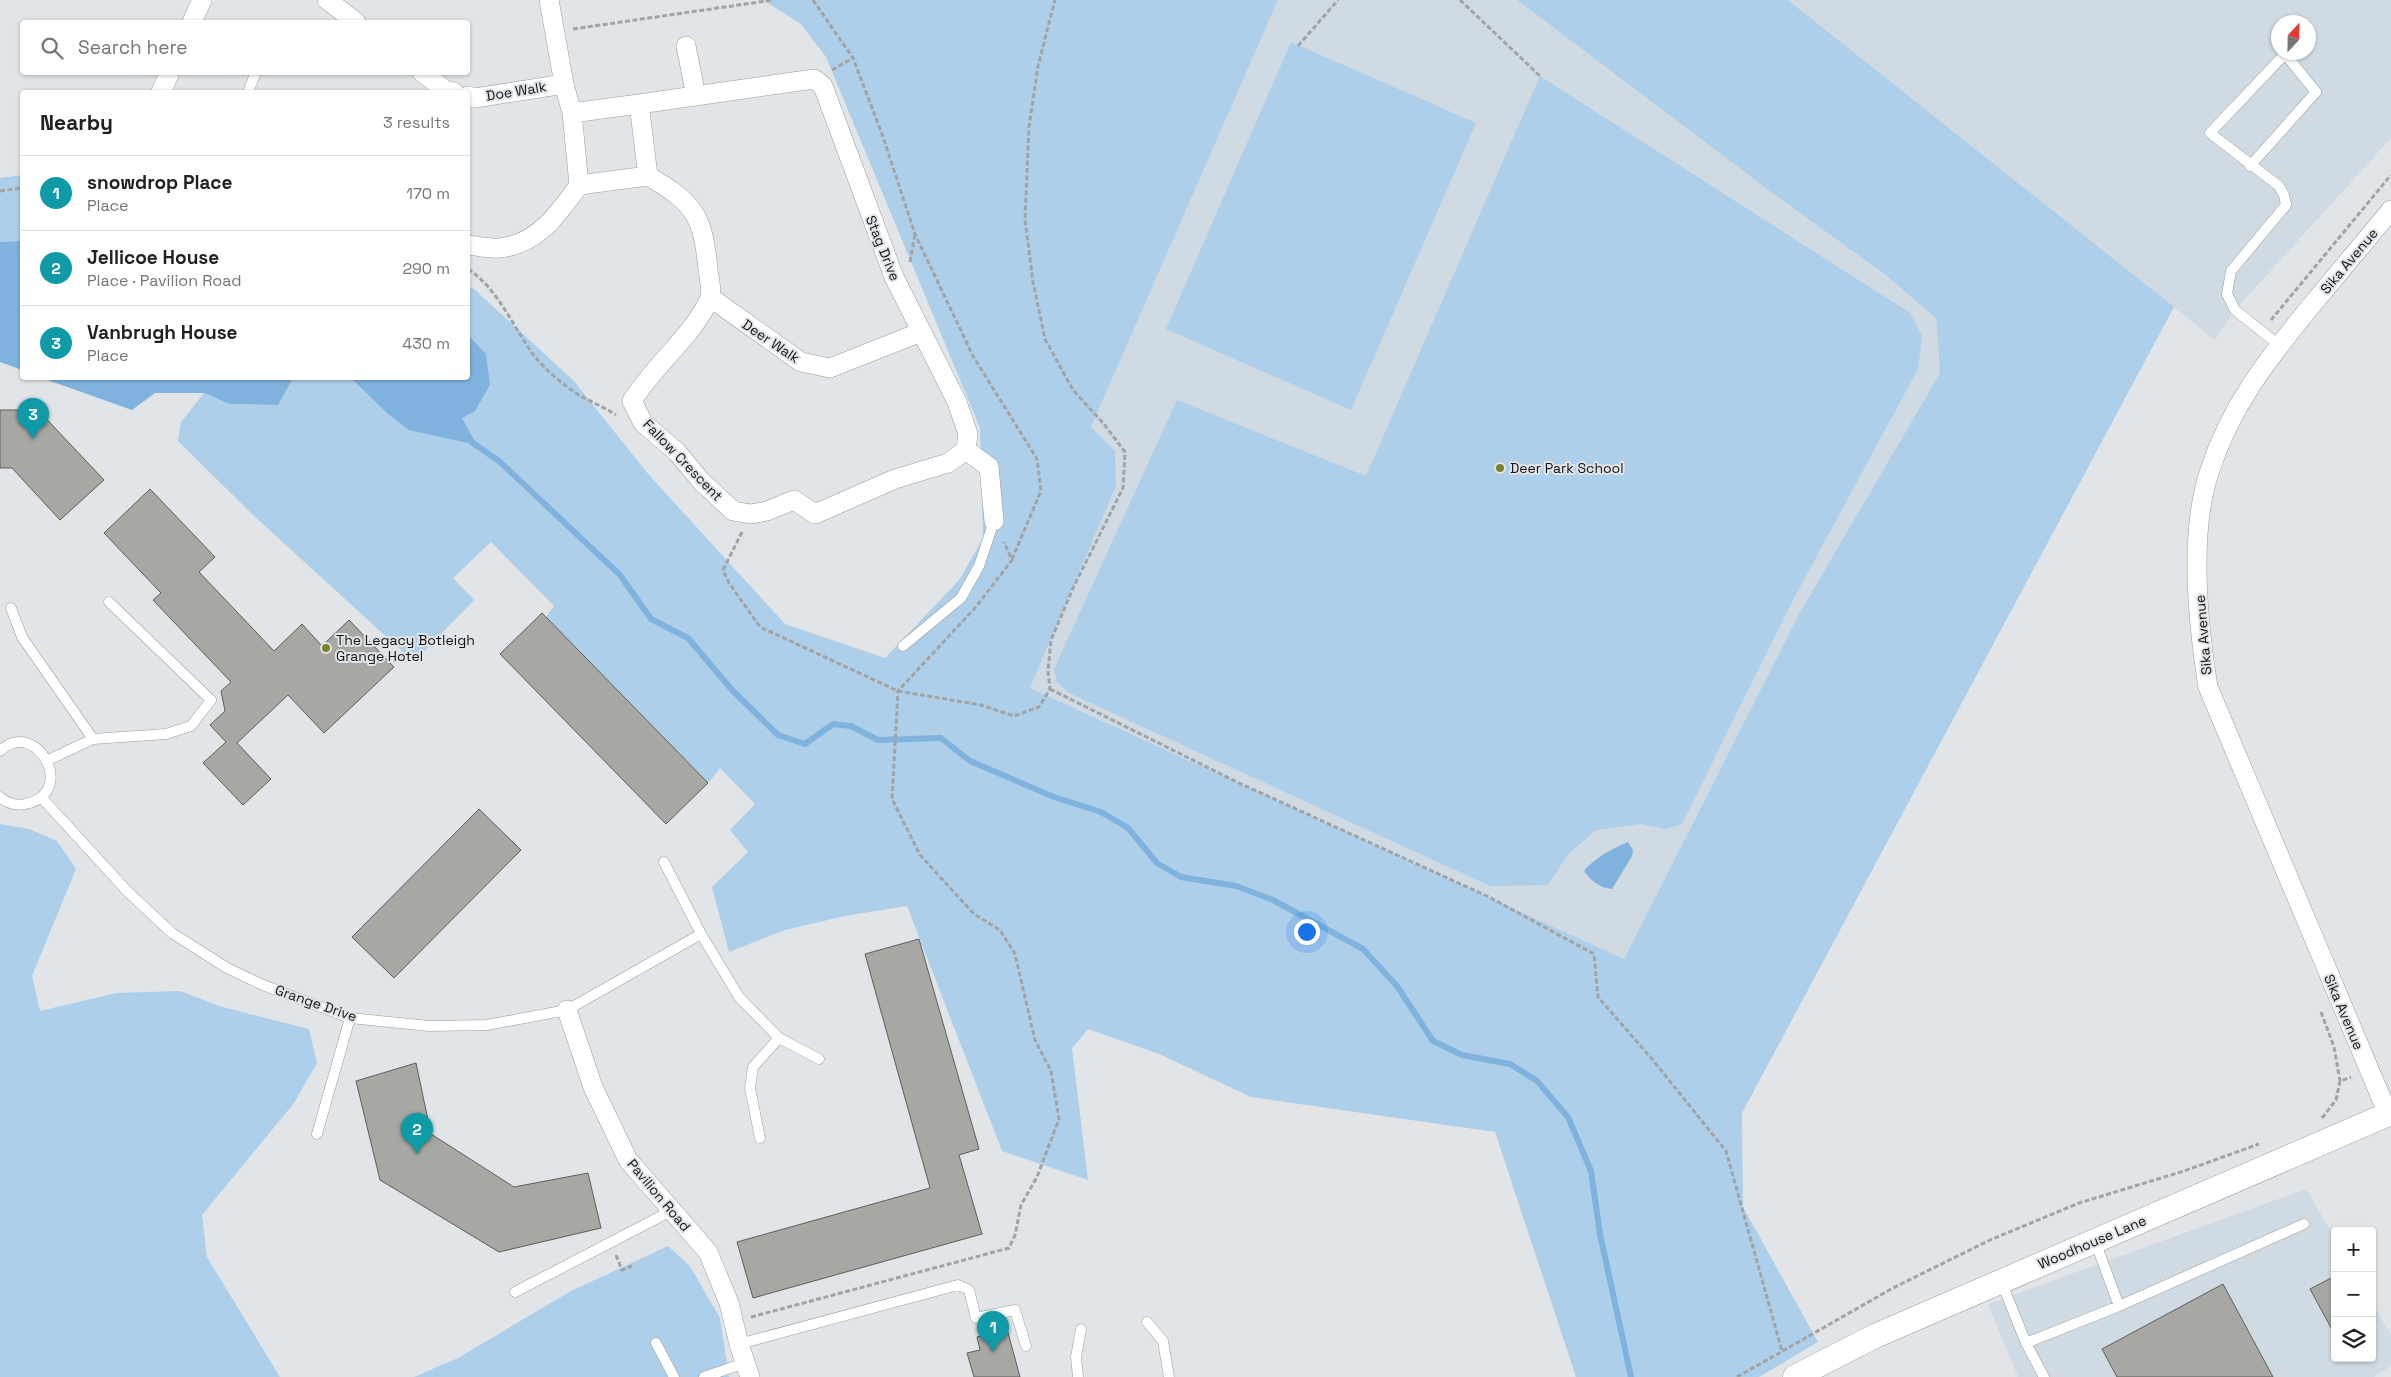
<!DOCTYPE html>
<meta charset="utf-8">
<style>
:root{--surface:#fff;--page:#f2f2f2;--text:#202124;--muted:#757577;--line:#e0e0e0;--accent:#0f766e}
body{margin:0;font-family:"Space Grotesk",sans-serif;background:var(--page);color:var(--text)}
.controls{position:absolute;right:15px;bottom:15px;display:grid;overflow:hidden;border-radius:5px;box-shadow:0 1px 4px #0004}
.controls button{width:45px;height:45px;display:grid;place-items:center;padding:0;border:0;border-bottom:1px solid var(--line);background:var(--surface);color:var(--text);font:25px sans-serif}
.compass{position:absolute;left:2271px;top:15px;width:45px;height:45px;border-radius:50%;background:var(--surface);box-shadow:0 1px 4px #0004;rotate:22deg}
.you{position:absolute;left:1306px;top:931px;width:18px;height:18px;margin:-12px;border:4px solid #fff;border-radius:50%;background:#1a73e8;box-shadow:0 0 0 8px #1a73e833}
.badge{display:grid;place-items:center;width:32px;height:32px;border-radius:50%;background:var(--accent);color:#fff;font-size:16px;font-weight:700}
.pin{position:absolute;translate:-50% -41px;filter:drop-shadow(0 1px 2px #0008)}
.pin::after{content:'';position:absolute;top:26px;width:18px;height:15px;background:inherit;clip-path:polygon(0 0,100% 0,50% 100%)}
.list{margin:0;padding:0;list-style:none}
h2{display:flex;justify-content:space-between;align-items:center;height:65px;margin:0;padding:0 20px;font-size:21px}
h2 small{font-size:16px;font-weight:400;color:var(--muted)}
.list li{display:grid;grid-template-columns:32px 1fr auto;gap:15px;align-items:center;box-sizing:border-box;height:75px;padding:0 20px;border-top:1px solid var(--line)}
.list b{display:block;font-size:19px;white-space:nowrap}
.list p{margin:0;font-size:16px;white-space:nowrap;color:var(--muted)}
.list em{font-size:16px;font-style:normal;color:var(--muted)}
.icon{flex:none;width:28px;height:28px;fill:none;stroke:currentColor;stroke-width:2;stroke-linecap:round;stroke-linejoin:round}
.map{position:relative;flex:none;width:2391px;height:1377px;overflow:hidden}
.search{position:absolute;background:var(--surface);box-shadow:0 1px 4px #0004;left:20px;top:20px;width:450px;height:55px;display:flex;align-items:center;gap:12px;box-sizing:border-box;padding:0 18px;border-radius:5px;color:var(--muted);font-size:19px}
.panel{position:absolute;background:var(--surface);box-shadow:0 1px 4px #0004;left:20px;top:90px;width:450px;height:290px;border-radius:5px}
.map>svg:first-child{display:block}
.built{fill:#d0dae3;fill-rule:evenodd}
.green{fill:#aecfea}
.water{fill:#7fb3dd}
.lines{fill:none;stroke-linecap:round;stroke-linejoin:round}
.stream{stroke:#7fb3dd;stroke-width:6}
.building{fill:#a7a8a3;stroke:#5e5e5a}
.service-casing{stroke:#999da0;stroke-width:11}
.minor-casing{stroke:#999da0;stroke-width:20}
.tertiary-casing{stroke:#999da0;stroke-width:25}
.path{stroke:#a1a4a6;stroke-width:3;stroke-dasharray:5 2.5;stroke-linecap:butt}
.service{stroke:#fff;stroke-width:10}
.minor{stroke:#fff;stroke-width:19}
.tertiary{stroke:#fff;stroke-width:24}
.poi-dot{fill:#7e802a;stroke:#e1e5e8;stroke-width:2}
.labels{text-anchor:middle;stroke-width:4;stroke-linejoin:round;paint-order:stroke}
.street-label{font-size:14px;fill:#121314;stroke:#e1e5e8}
.poi-label{font-size:14px;fill:#121314;stroke:#e1e5e8;text-anchor:start}
</style>
<div class="map">
<svg width="2391" height="1377" viewBox="0 0 2391 1377">
<rect width="100%" height="100%" fill="#e1e5e8"/>
<!-- built -->
<path class="built" d="M1278,0H1517L1771,192L1887,276L1936,318L1940,373L1799,614L1624,959L1030,688L1116,486L1115,451L1091,427Z
M1788,0H2391V138L2235,310L2215,340ZM2278,22H2308V52H2278Z
M2306,1189L2335,1238V1358H2372V1303L2391,1335V1366L2374,1377H2018L1988,1304Z"/>
<!-- green -->
<path class="green" d="M763,0H1278L1091,427L1115,451L1116,486L1030,688L1624,959L1799,614L1940,373L1936,318L1887,276L1771,192L1517,0H1788L2174,307L1742,1113L1743,1207L1818,1342L1759,1377H1576L1495,1132L1251,1097L1159,1054L1088,1029L1072,1048L1088,1180L1002,1151L907,906L845,916L785,930L729,952L712,887L748,852L730,830L755,804L720,768L708,783L546,617L554,606L491,542L453,578L474,600L414,662L254,516L178,441L181,422L204,393L230,404L278,405L293,378H468V287L474,289L573,380L649,475L785,624L885,658L960,579L983,538L980,428L826,57L801,24Z
M1291,42L1476,123L1351,410L1166,329Z
M1540,76L1910,313L1922,336L1918,369L1787,611L1682,824L1667,829L1640,824L1596,830L1568,854L1548,885L1490,886L1069,693L1057,682L1054,669L1177,400L1366,476Z
M22,175V241L0,242V178Z
M0,824L29,829L57,841L76,869L32,976L40,1011L116,993L180,991L219,1006L309,1029L317,1063L294,1103L202,1215L207,1257L280,1377H0Z
M668,1246L690,1266L720,1318L729,1377H414L458,1358L571,1291Z"/>
<!-- water -->
<path class="water" d="M22,241V370L0,362V242Z
M468,335L486,354L490,385L475,411L462,418L477,445L409,430L388,414L351,378H468Z
M42,378H293L278,405L230,404L204,393H155L132,410Z
M1628,842L1633,850L1632,856L1612,889C1600,888 1591,881 1584,871C1593,859 1613,848 1628,842Z"/>
<g class="lines">
<!-- stream -->
<path class="stream" d="M470,441L499,461L620,575L651,619L688,638L733,691L778,735L805,744L833,724L851,726L878,740L941,738L970,761L1054,797L1101,812L1128,828L1157,863L1181,877L1236,886L1273,900L1363,949L1397,986L1433,1041L1462,1055L1510,1064L1537,1081L1568,1117L1591,1171L1600,1234L1631,1377"/>
</g>
<!-- building -->
<path class="building" d="M0,410H38L104,480L60,520L12,468H0Z
M150,489L215,557L199,572L274,651L302,624L322,646L349,620L394,667L324,733L288,695L237,743L271,779L243,805L203,763L226,742L210,725L225,711L221,691L231,682L153,600L161,593L104,533Z
M542,613L708,783L666,824L500,654Z
M479,809L521,850L394,978L352,937Z
M919,939L979,1149L959,1155L982,1234L753,1298L737,1242L930,1188L865,954Z
M416,1063L431,1134L514,1187L588,1173L601,1228L499,1252L380,1180L356,1081Z
M2335,1276V1335L2310,1289Z
M2223,1284L2273,1377H2117L2102,1349Z
M1007,1329L1020,1377H974L967,1353L980,1350L977,1337Z"/>
<g class="lines">
<!-- service casing -->
<g class="service-casing">
<path id="service" d="M248,92L256,72
M2250,166L2316,92L2285,54L2210,133L2279,186L2284,195L2286,205L2231,271L2227,294L2235,310L2279,345
M11,608L22,637L93,739
M903,646L961,598L979,566L994,521
M0,751C36,716 79,794 25,804C17,806 6,803 0,797
M48,760L93,739L166,734L191,726L211,700L109,602
M41,797L128,892L172,933L227,968L263,985L350,1018L429,1026L487,1025L567,1010L701,934
M664,862L701,934L739,997L779,1038L819,1059
M317,1134L350,1018
M760,1138L750,1088L753,1067L779,1038
M2095,1241L2119,1306
M2001,1281L2026,1343L2044,1377
M515,1292L671,1211
M1147,1322L1163,1341L1169,1377
M656,1343L674,1377
M2026,1343L2119,1306L2304,1224
M739,1344L958,1285L969,1290L976,1318L1015,1310L1026,1346
M704,1377L745,1363
M1078,1377L1076,1357L1081,1329"/>
</g>
<!-- minor casing -->
<g class="minor-casing">
<path id="minor" d="M327,0L356,22
M549,0L564,84L572,113
M192,22L202,0
M686,46L696,96
M422,72L446,91L454,92
M161,92L170,72
M468,96L475,98L564,84
M639,104L814,79L823,86L894,277L957,402L968,434L966,450L989,467L994,521
M639,104L648,176L579,185L572,113Z
M648,176C695,203 703,216 708,270C709,278 713,293 709,300C691,338 654,365 632,401L643,423L677,452L701,481L733,511L751,514L767,511L794,500L815,514L895,479L948,463L966,450
M468,245C477,246 489,249 499,248C537,245 559,213 579,185
M711,298L801,362L830,368L921,332
M567,1010L593,1087L628,1160L708,1252L729,1303L739,1344L750,1377
M2388,1114L2208,687C2198,624 2189,534 2209,473C2230,406 2268,359 2311,306C2338,274 2364,242 2391,210"/>
</g>
<!-- tertiary casing -->
<g class="tertiary-casing">
<path id="tertiary" d="M1795,1377L1875,1336L2391,1113"/>
</g>
<!-- path -->
<path class="path" d="M813,0L853,58L882,134L915,234L973,356L1037,459L1041,491L1012,559
M1460,0L1540,76
M573,29L773,0
M1298,46L1338,0
M832,70L853,58
M0,191L22,188
M910,262L915,234
M468,269C498,289 512,325 533,354C545,370 562,384 579,395C591,402 604,407 616,415
M2271,320L2391,175
M742,532L723,570L729,583L760,627L898,691L981,705L1014,716L1039,707L1050,689L1048,671L1051,640L1074,586L1123,488L1125,452L1104,424L1073,390L1045,339L1033,282L1025,220L1029,127L1038,66L1055,0
M1050,689L1239,783L1487,896L1594,954L1598,997L1652,1059L1726,1151L1782,1351
M2321,1012L2334,1047L2340,1081
M2322,1118L2336,1100L2340,1081L2351,1077
M616,1255L622,1270L632,1266
M751,1317L1009,1248L1015,1235L1021,1205L1037,1177L1059,1119L1051,1071L1035,1040L1015,954L1000,930L974,914L920,855L892,799L898,691L975,608L1012,560L1004,542
M1737,1377L1893,1288L1990,1240L2079,1203L2184,1171L2259,1144"/>
<!-- service -->
<use href="#service" class="service"/>
<!-- minor -->
<use href="#minor" class="minor"/>
<!-- tertiary -->
<use href="#tertiary" class="tertiary"/>
</g>
<!-- markers -->
<g class="poi-dot">
<circle cx="1500" cy="468" r="5"/>
<circle cx="326" cy="648" r="5"/>
</g>
<g class="labels">
<!-- street labels -->
<g class="street-label">
<text transform="translate(516 91) rotate(-9)" y="5">Doe Walk</text>
<text transform="translate(883 248) rotate(68)" y="5">Stag Drive</text>
<text transform="translate(2349 261) rotate(-50)" y="5">Sika Avenue</text>
<text transform="translate(771 341) rotate(34)" y="5">Deer Walk</text>
<text transform="translate(683 460) rotate(46)" y="5">Fallow Crescent</text>
<text transform="translate(2203 635) rotate(-95)" y="5">Sika Avenue</text>
<text transform="translate(316 1003) rotate(19)" y="5">Grange Drive</text>
<text transform="translate(2344 1012) rotate(67)" y="5">Sika Avenue</text>
<text transform="translate(659 1195) rotate(50)" y="5">Pavilion Road</text>
<text transform="translate(2092 1242) rotate(-23)" y="5">Woodhouse Lane</text>
</g>
<!-- poi labels -->
<g class="poi-label">
<text x="1510" y="473">Deer Park School</text>
<text x="336" y="645">The Legacy Botleigh<tspan x="336" dy="16">Grange Hotel</tspan></text>
</g>
</g>
</svg>
<div class="controls">
<button>+</button>
<button>−</button>
<button><svg class="icon" aria-label="layers" viewBox="0 0 24 24"><path d="M12 4l9 5-9 5-9-5zM3 14l9 5 9-5"/></svg></button>
</div>
<svg class="compass" viewBox="-18 -18 36 36"><path d="M0-13l5 13h-10z" fill="#e53935"/><path d="M0 13l5-13h-10z" fill="#757577"/></svg>
<div class="you"></div>
<div class="pin badge" style="left:993px;top:1352px;background:#0f9aa8">1</div>
<div class="pin badge" style="left:417px;top:1154px;background:#0f9aa8">2</div>
<div class="pin badge" style="left:33px;top:439px;background:#0f9aa8">3</div>
<div class="search"><svg class="icon" aria-label="search" viewBox="0 0 24 24"><circle cx="10" cy="10" r="6"/><path d="M15 15l6 6"/></svg>Search here</div>
<section class="panel">
<h2>Nearby<small>3 results</small></h2>
<ul class="list">
<li><span class="badge" style="background:#0f9aa8">1</span><div><b>snowdrop Place</b><p>Place</p></div><em>170 m</em></li>
<li><span class="badge" style="background:#0f9aa8">2</span><div><b>Jellicoe House</b><p>Place · Pavilion Road</p></div><em>290 m</em></li>
<li><span class="badge" style="background:#0f9aa8">3</span><div><b>Vanbrugh House</b><p>Place</p></div><em>430 m</em></li>
</ul>
</section>
</div>
